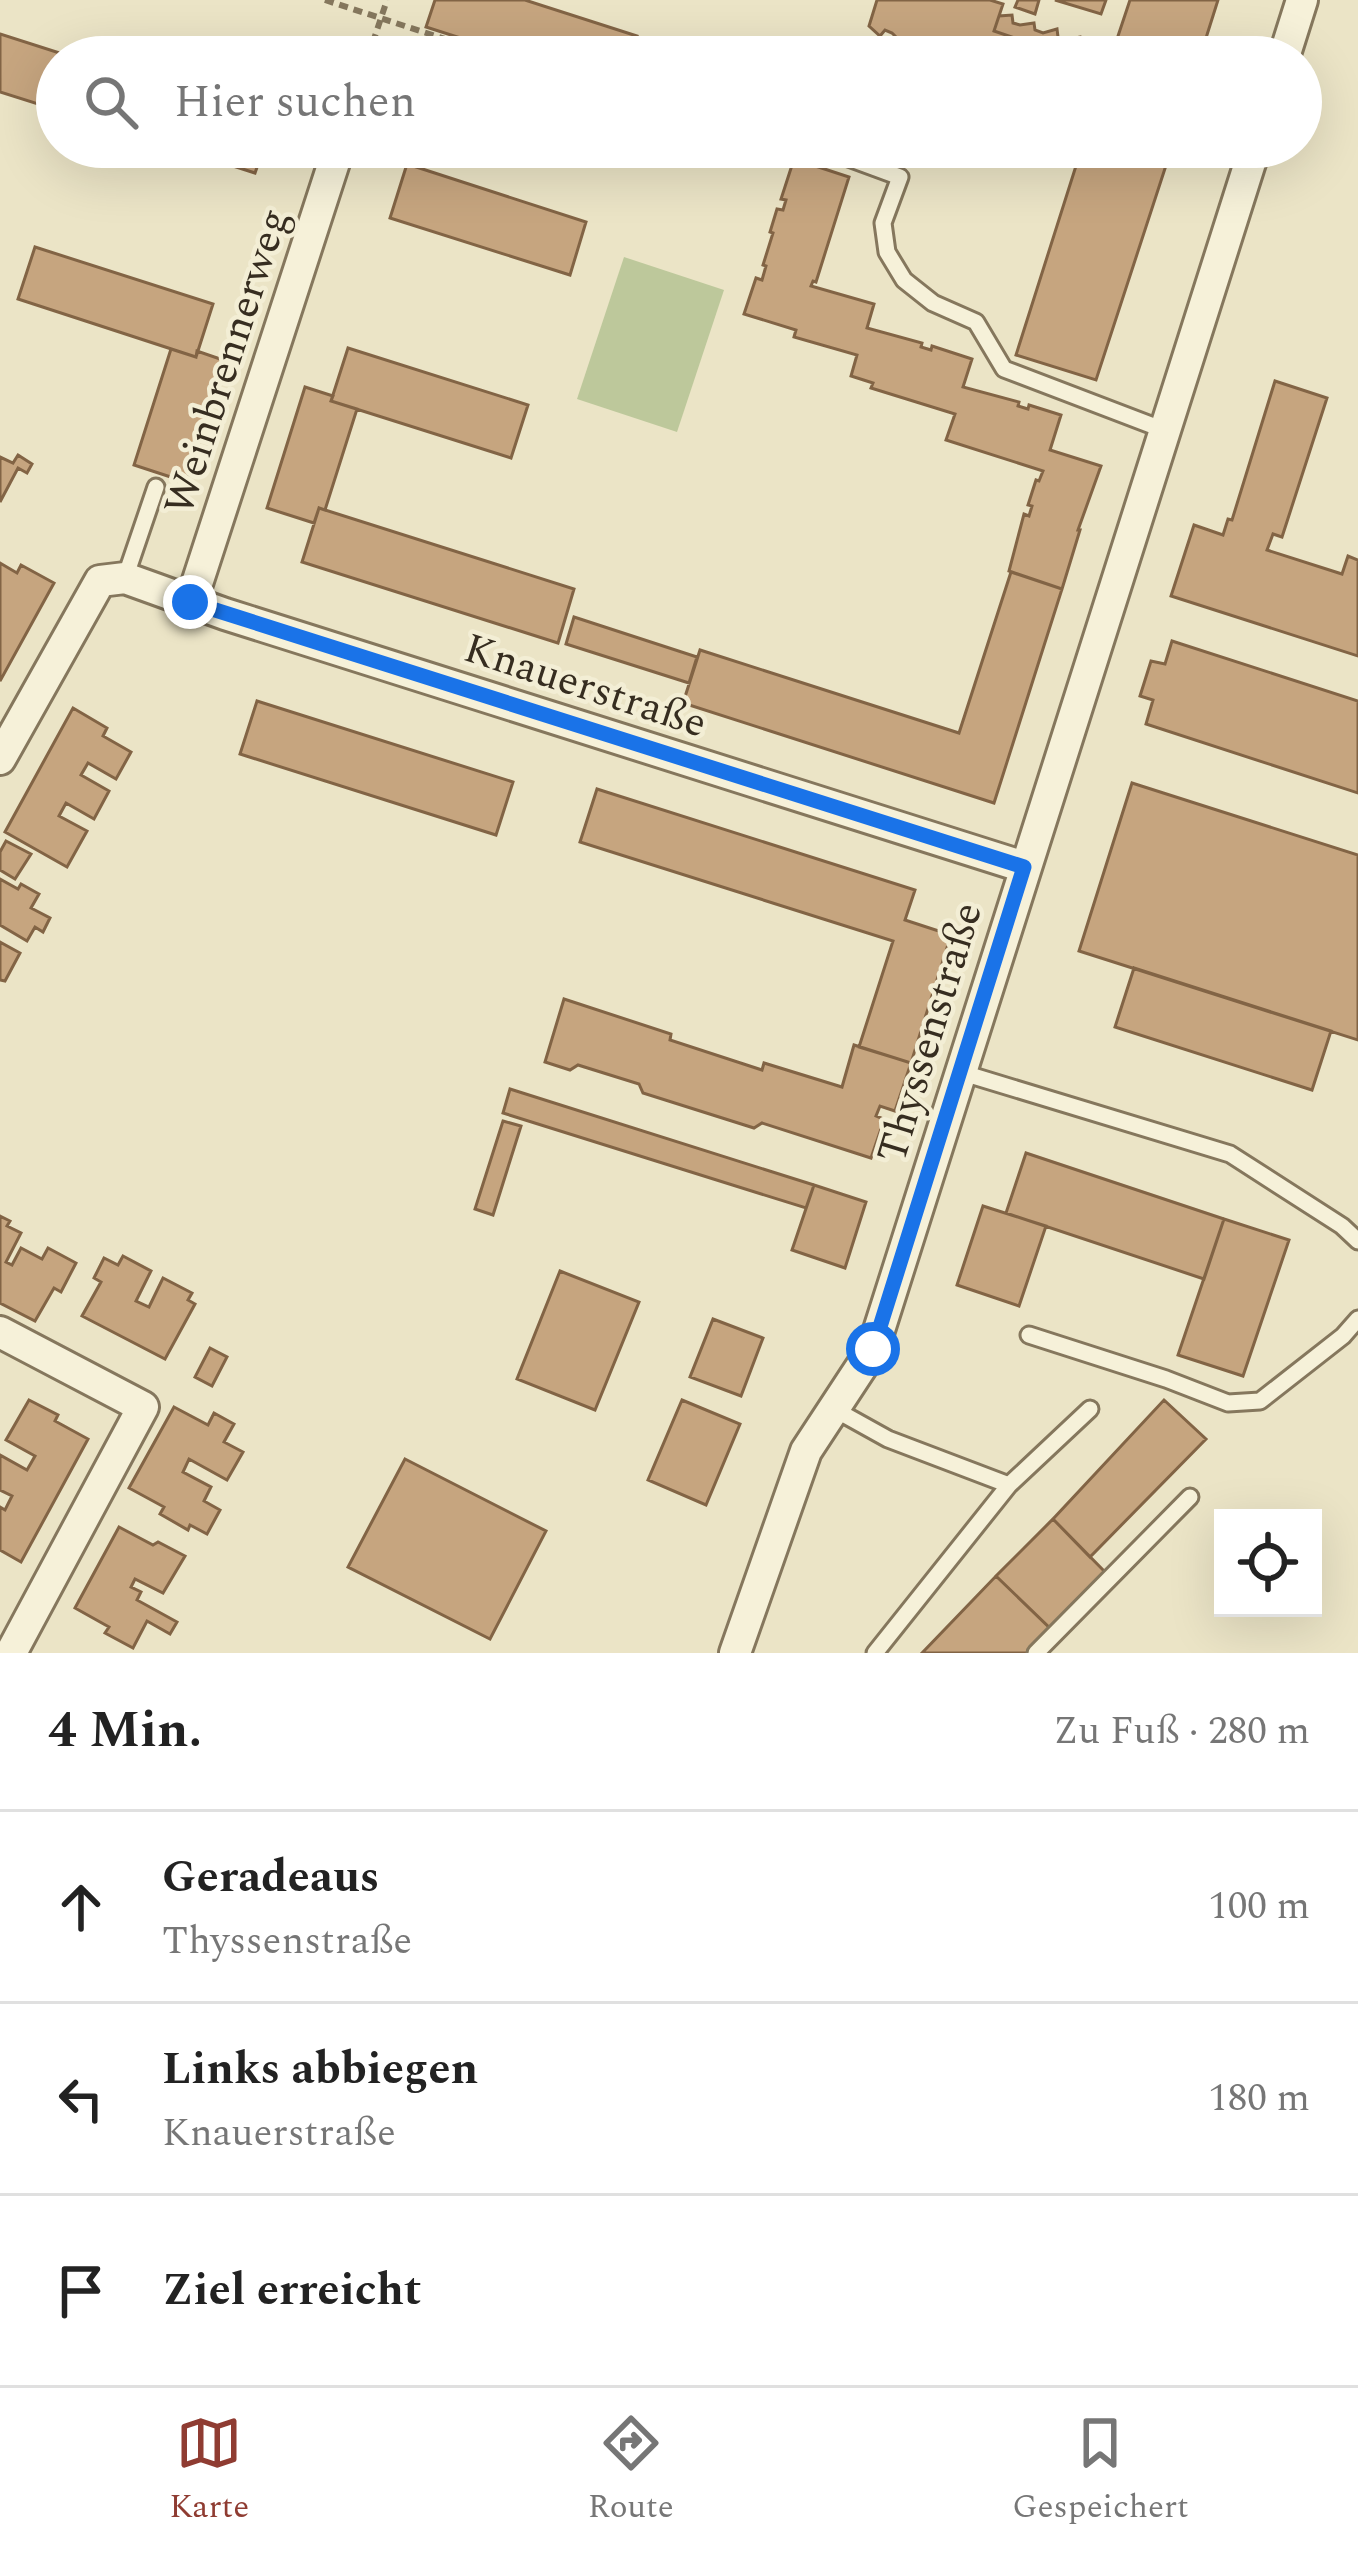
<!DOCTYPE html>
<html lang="de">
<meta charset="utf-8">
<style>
:root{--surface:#fff;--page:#f2f2f2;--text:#222;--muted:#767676;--line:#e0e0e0;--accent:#8f3c32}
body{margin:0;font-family:Spectral,serif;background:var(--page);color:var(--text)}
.controls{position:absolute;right:36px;bottom:36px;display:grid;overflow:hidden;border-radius:0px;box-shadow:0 12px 48px #0002}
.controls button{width:108px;height:108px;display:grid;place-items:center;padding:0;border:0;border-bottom:3px solid var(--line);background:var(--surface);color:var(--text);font:60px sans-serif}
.stop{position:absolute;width:36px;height:36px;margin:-27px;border:9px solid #1a73e8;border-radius:50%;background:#fff}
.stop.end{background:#1a73e8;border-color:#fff;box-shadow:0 3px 12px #0008}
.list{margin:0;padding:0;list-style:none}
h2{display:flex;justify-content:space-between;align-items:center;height:156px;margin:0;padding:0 48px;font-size:51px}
h2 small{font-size:39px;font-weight:400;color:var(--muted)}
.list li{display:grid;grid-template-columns:78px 1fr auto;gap:36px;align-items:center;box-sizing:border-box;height:192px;padding:0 48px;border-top:3px solid var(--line)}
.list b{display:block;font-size:45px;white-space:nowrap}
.list p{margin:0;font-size:39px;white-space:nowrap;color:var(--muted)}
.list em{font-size:39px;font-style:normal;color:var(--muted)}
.icon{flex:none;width:66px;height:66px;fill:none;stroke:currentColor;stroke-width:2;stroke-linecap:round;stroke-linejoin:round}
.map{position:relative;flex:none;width:1358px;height:1653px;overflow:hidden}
.search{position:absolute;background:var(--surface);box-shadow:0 12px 48px #0002;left:36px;right:36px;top:36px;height:132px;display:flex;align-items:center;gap:30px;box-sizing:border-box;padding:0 42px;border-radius:66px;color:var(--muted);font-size:45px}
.sheet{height:732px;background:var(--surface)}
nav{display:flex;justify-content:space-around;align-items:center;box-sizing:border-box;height:168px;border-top:3px solid var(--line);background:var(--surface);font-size:33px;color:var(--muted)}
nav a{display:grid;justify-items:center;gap:6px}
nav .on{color:var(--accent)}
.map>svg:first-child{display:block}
.green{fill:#bdc89b}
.building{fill:#c6a57f;stroke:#826445;stroke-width:3}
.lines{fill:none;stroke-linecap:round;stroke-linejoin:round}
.lane-casing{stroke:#85775d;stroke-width:21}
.street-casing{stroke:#85775d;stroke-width:36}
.path{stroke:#85775d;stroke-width:6;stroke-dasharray:9 6;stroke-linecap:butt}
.lane{stroke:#f6f1d9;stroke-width:15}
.street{stroke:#f6f1d9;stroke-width:30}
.route{stroke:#1a73e8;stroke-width:15}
.labels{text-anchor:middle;stroke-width:9;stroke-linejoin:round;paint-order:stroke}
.street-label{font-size:42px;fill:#362d20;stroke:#f3eed5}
</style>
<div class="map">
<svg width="1358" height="1653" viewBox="0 0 1358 1653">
<rect width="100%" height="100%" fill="#ebe4c6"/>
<!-- green -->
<path class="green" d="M624,257L724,290L677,432L577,399Z"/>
<!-- building -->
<path class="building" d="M435,0H525L637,36L630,57H520L426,27Z
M877,0H990L1003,4L994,31L1018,39L1012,57H989L978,53L977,57H969L952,51L947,57L937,47L930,45L924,50L914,40L906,38L902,43L892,33L885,30L880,36L869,26Z
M1018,0H1039L1035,14L1015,7Z
M1055,0H1106L1101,14Z
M1130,0H1218L1200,57H1111Z
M1012,15L1013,23L1020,25L1034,23L1035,30L1043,33L1057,29L1058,37L1065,40L1080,37L1081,45L1110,57H1012L1018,39L994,31L999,16Z
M0,34L72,57H57V110L0,92Z
M174,147H264L255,173Z
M1082,147H1115L1120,151L1123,147H1131L1142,158L1148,152L1156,155L1159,147H1172L1096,380L1016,355Z
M1132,147H1131H1159L1156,155L1148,152L1142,158Z
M794,159L849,177L816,282L813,281L811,286L874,304L867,328L922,343L921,347L931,350L932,346L972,359L963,387L1019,402L1018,406L1028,409L1029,405L1061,415L1050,450L1101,466L1078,530H1080L1062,589L1009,571L1024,514L1029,516L1032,506L1028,505L1036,480L1039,481L1043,471L946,440L955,414L871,388L873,383L851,376L857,355L794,337L796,330L744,314L756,278L762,280L766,266L763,265L773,233L770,232L777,209L783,210L786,200L781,199Z
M407,164L586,222L570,275L390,218Z
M35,247L213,304L196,357L18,299Z
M348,348L528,405L511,458L331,401Z
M171,349L196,357L197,351L226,361L186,482L134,465Z
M1275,381L1327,398L1282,537L1273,534L1267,550L1342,574L1348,556L1358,560V656L1171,596L1194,525L1223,535L1228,519L1232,520Z
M305,387L333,396L331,401L357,409L325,510L319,508L314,523L267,508Z
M18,455L32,464L27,473L18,468L0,502V457L13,463Z
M319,508L574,589L558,643L302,562Z
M0,563L17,573L21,565L54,583L0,681Z
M1011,572L1062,589L994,803L683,703L700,650L959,733Z
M574,617L697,657L689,683L566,644Z
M1172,641L1358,701V793L1146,724L1153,700L1140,696L1151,661L1165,664Z
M257,701L513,782L496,835L240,754Z
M73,708L107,728L103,736L131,752L116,779L88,763L81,775L109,791L94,819L66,803L59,816L87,831L67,867L5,832Z
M1132,783L1358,855V1040L1079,951Z
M597,789L915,890L905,920L951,935L911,1063L859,1047L893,941L580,842Z
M6,841L31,854L15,879L0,870V852Z
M0,879L18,889L21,884L39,894L31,908L50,918L43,932L35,927L27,941L0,925Z
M0,942L20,953L5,981L0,980Z
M1134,968L1331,1031L1312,1090L1115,1027Z
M564,999L671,1034L670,1040L762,1070L764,1063L842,1087L854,1045L911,1063L895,1111L880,1106L876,1116L881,1118L883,1123L871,1158L762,1123L754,1128L643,1093L639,1084L578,1065L570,1070L545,1062Z
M510,1089L814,1185L806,1208L503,1113Z
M503,1121L521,1126L493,1215L475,1209Z
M1026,1153L1224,1219L1204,1279L1006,1213Z
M814,1185L866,1202L845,1268L792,1250Z
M983,1206L1046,1226L1019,1306L957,1285Z
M0,1216L10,1221L7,1226L21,1233L6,1262L12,1265L21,1248L42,1259L48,1248L76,1263L61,1292L54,1288L35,1321L0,1303Z
M1224,1219L1289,1240L1243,1376L1178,1355Z
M123,1256L151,1271L136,1301L149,1307L163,1278L192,1293L188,1300L195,1304L165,1359L82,1316L101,1282L94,1278L104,1258L118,1265Z
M560,1271L639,1302L595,1410L517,1379Z
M713,1319L763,1338L741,1396L690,1377Z
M210,1348L227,1357L212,1386L195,1377Z
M29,1400L58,1415L55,1421L88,1439L21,1562L0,1550V1507L5,1510L12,1496L0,1490V1455L27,1470L35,1456L6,1440Z
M682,1400L740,1424L706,1505L648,1480Z
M1164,1400L1206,1439L1090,1557L1053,1519Z
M174,1407L208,1425L214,1413L234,1424L224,1442L243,1452L227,1480L189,1459L183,1472L211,1487L204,1501L220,1510L207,1534L190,1525L188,1530L160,1514L164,1507L129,1488Z
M405,1459L546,1531L490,1639L348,1567Z
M1053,1519L1107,1574L1053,1631L996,1576Z
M119,1527L153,1545L158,1542L185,1556L163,1593L135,1579L131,1587L141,1592L137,1600L177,1622L170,1634L147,1621L133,1648L105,1633L109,1627L75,1608Z
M996,1576L1053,1631L1032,1653H922Z"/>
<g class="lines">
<!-- lane casing -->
<g class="lane-casing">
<path id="lane" d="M832,152L900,177L883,223L887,252L904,280L933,303L976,322L1004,369L1164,430
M125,578L156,487
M960,1072L1230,1154L1342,1226L1358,1241
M1029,1335L1166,1379L1228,1403L1260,1401L1343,1336L1358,1319
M834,1409L888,1439L1009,1485L875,1653
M1009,1485L1090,1409
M1036,1653L1190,1497"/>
</g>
<!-- street casing -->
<g class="street-casing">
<path id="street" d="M1284,57L1302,0
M191,602L339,147
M0,759L100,581L125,578L225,614L1024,867
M0,1332L143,1407L11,1653
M735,1653L806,1451L873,1349L1255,147"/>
</g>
<!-- path -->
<path class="path" d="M325,0L500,57
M368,57L387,0"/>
<!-- lane -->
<use href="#lane" class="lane"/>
<!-- street -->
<use href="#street" class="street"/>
</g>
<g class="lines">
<!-- route -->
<path class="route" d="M190,602L1024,867L873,1349"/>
</g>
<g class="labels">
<!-- street labels -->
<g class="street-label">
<text transform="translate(225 361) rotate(-72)" y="15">Weinbrennerweg</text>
<text transform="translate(586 684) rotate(18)" y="15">Knauerstraße</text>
<text transform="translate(928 1032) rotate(-73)" y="15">Thyssenstraße</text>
</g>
</g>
</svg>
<div class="controls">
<button><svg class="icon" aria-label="locate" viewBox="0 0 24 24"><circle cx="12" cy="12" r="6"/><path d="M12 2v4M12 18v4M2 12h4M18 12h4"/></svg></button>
</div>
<div class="stop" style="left:873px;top:1349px"></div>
<div class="stop end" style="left:190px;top:602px"></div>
<div class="search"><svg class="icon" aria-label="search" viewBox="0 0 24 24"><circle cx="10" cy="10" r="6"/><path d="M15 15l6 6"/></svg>Hier suchen</div>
</div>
<section class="sheet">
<h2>4 Min.<small>Zu Fuß · 280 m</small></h2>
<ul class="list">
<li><svg class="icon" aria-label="ahead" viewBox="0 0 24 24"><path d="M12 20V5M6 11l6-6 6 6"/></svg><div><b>Geradeaus</b><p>Thyssenstraße</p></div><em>100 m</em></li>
<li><svg class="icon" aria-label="left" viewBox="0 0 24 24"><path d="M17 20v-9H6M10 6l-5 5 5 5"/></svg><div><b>Links abbiegen</b><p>Knauerstraße</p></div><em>180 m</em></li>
<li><svg class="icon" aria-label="arrive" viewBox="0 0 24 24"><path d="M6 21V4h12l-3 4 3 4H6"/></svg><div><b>Ziel erreicht</b></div></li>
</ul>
</section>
<nav>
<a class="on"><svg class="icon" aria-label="map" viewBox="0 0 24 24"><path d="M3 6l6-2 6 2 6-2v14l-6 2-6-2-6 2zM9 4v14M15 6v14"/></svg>Karte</a>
<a><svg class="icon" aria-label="directions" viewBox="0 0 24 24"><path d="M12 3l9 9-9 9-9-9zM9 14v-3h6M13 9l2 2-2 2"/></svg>Route</a>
<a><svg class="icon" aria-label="saved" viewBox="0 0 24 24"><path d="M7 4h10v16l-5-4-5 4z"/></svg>Gespeichert</a>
</nav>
